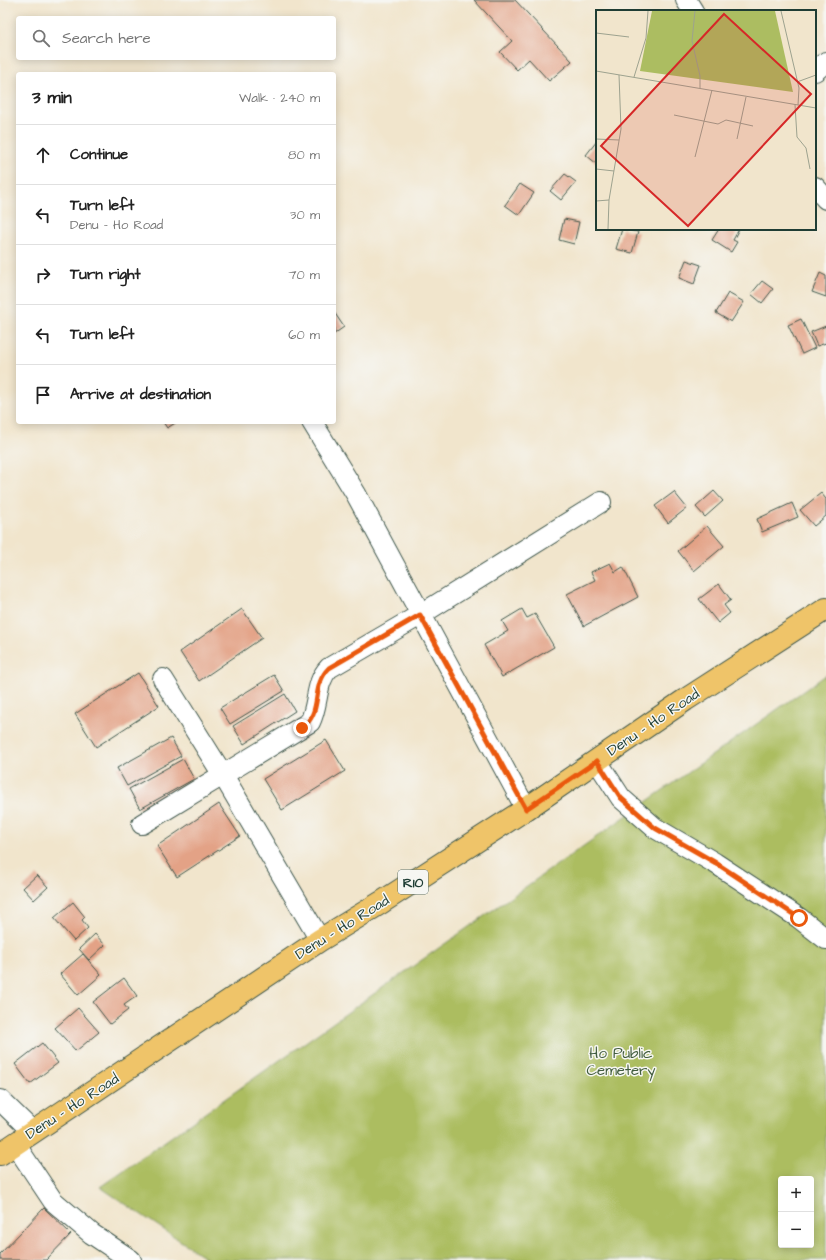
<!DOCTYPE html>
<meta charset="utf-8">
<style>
:root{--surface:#fff;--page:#f2f2f2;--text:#222;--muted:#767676;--line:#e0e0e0}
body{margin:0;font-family:"Architects Daughter",sans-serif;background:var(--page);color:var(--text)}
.controls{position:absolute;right:12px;bottom:12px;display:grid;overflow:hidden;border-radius:4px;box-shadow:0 2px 10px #0003}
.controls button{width:36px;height:36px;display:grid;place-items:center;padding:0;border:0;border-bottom:1px solid var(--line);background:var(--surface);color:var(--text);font:20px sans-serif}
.stop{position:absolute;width:12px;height:12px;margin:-9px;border:3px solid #ea580c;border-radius:50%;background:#fff}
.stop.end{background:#ea580c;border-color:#fff;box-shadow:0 1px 4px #0008}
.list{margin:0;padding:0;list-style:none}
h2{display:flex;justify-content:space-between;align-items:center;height:52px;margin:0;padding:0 16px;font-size:17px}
h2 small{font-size:13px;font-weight:400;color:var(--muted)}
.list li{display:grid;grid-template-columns:26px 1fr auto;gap:12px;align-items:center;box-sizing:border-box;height:60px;padding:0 16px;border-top:1px solid var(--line)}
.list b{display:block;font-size:15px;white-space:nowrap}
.list p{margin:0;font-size:13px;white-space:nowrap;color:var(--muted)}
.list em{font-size:13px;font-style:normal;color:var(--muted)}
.icon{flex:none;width:22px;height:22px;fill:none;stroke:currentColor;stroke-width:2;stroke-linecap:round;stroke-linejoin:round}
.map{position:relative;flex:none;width:826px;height:1260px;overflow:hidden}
.search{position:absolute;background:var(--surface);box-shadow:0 2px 10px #0003;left:16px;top:16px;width:320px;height:44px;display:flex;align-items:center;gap:10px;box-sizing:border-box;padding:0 14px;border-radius:4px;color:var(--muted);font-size:15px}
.panel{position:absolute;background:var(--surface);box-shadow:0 2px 10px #0003;left:16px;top:72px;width:320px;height:352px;border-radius:4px}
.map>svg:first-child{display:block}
.green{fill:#acbd61;stroke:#667d4a;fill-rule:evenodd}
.building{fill:#e3a286}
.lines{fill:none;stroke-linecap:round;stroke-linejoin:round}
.minor-casing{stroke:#3e564b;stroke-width:22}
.major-casing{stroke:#3e564b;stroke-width:24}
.minor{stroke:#fff;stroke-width:20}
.major{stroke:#efc469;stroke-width:22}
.route{stroke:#ea580c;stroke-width:5}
.labels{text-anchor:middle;stroke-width:3;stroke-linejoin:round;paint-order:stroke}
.shield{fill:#f6f6f2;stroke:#60746d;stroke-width:1}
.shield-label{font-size:14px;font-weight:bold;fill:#1f3d34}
.street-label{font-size:15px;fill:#1f3d34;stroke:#f6f6f2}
.park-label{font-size:15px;fill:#425d3f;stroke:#f6f6f2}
.inset-road{fill:none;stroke:#9da28f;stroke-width:1}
.view{fill:#d62828;fill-opacity:0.15;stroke:#d62828;stroke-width:2}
.inset-edge{fill:none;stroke:#1f3d34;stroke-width:2}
</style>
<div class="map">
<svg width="826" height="1260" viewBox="0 0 826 1260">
<rect width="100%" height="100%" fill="#f6f6f2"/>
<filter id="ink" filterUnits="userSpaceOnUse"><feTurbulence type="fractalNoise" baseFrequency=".025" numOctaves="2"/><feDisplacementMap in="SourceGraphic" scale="8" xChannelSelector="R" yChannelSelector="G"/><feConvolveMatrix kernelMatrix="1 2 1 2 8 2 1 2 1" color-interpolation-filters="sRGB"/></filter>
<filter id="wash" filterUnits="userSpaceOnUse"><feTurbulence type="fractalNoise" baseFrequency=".012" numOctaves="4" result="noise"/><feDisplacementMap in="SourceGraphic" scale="16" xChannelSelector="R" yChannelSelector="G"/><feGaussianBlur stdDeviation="0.9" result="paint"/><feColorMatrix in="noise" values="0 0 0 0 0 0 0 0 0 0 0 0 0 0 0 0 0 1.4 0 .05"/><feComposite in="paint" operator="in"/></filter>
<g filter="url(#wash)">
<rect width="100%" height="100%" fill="#f1e5cc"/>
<!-- green -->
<path class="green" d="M826,675V1260H209L100,1187ZM781,1179H811V1245H781Z"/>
<g id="blocks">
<!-- building -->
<path class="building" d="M474,0H515L572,61L549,81L529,59L517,70L500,52L512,41Z
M597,141V164L586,155Z
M565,174L576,182L561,200L550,191Z
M520,184L534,193L519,215L505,205Z
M564,219L579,222L574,244L559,240Z
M622,229L638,232L632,253L616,249Z
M719,229H739L733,240L737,242L731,252L712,240Z
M686,260L701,265L694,284L679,278Z
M820,273L826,276V297L812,292Z
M762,281L773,289L762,303L751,294Z
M728,293L744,302L731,322L716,313Z
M334,312L344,327L334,334Z
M801,319L815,348L802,354L788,325Z
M826,326V343L817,346L811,332Z
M163,422H177L167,428Z
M714,491L723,501L705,517L696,507Z
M674,492L687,508L668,523L655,506Z
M821,493L826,499V516L814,526L800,510Z
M792,503L798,517L762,532L757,519Z
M707,526L724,546L694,571L678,551Z
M610,563L615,572L623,567L638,597L584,626L567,594L595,580L591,572Z
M719,584L731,600L724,605L730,613L718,623L699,599Z
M242,609L262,638L199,681L180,652Z
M522,609L527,618L535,614L554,647L502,677L484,645L508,631L502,621Z
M138,673L159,706L96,747L75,714Z
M274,675L284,691L230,724L220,708Z
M285,694L295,711L244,744L233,726Z
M171,738L181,756L127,786L117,768Z
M326,740L345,771L282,810L263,779Z
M183,759L194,779L140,809L129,789Z
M219,804L240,836L177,877L157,846Z
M37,875L48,887L34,900L23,888Z
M73,902L85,917L82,920L88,928L74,941L54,918Z
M95,934L105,945L89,960L79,949Z
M83,954L101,975L78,995L60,974Z
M124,978L137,996L124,1005L128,1010L110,1024L93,1002Z
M78,1008L99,1032L76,1051L55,1028Z
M42,1043L58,1063L30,1084L15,1064Z
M44,1208L71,1234L46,1260H0V1254Z"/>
</g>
</g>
<g filter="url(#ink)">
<use href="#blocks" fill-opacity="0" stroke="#3e564b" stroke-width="1"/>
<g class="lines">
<!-- minor casing -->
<g class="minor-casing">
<path id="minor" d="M686,0L693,11
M815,71L826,62
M815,187L826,199
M312,422L356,494L526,809
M163,679L223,775L320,940
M597,761L621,798L655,828L715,863L799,918L826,939
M142,824L310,722C319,704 315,682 329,668L420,615L601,502
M0,1100L33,1132
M15,1144L53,1201L92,1234L131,1260"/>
</g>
<!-- major casing -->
<g class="major-casing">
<path id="major" d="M0,1154L320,940L382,902L526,809L685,700L826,609"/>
</g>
<!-- minor -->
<use href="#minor" class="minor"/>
<!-- major -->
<use href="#major" class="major"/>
</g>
</g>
<g class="lines" filter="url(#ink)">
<!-- route -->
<path class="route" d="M302,728C324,711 310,687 329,668L420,615L526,809L597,761L621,798L655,828L716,863L799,918"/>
</g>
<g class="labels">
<!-- shield labels -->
<rect class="shield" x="398" y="870" width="30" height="24" rx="3"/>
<g class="shield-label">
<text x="413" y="887">R10</text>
</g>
<!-- street labels -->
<g class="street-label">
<text transform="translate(653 722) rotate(-34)" y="5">Denu - Ho Road</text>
<text transform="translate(342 927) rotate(-32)" y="5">Denu - Ho Road</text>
<text transform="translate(72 1106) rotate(-33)" y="5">Denu - Ho Road</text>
</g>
<!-- park labels -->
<g class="park-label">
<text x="621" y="1058">Ho Public<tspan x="621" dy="17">Cemetery</tspan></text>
</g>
</g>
<!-- overview -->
<g transform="translate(596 10)">
<rect width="220" height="220" fill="#f1e5cc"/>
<path d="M56,1H179L197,82L44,61Z" fill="#acbd61"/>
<path class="inset-road" d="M99,1L96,31L104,66V78M185,1L203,78L202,95M0,23L33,27M0,61L220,98M38,67L50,28L52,1M201,72L220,65M199,95L201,127L210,138L214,159M78,105L122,114L130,110L157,116M0,129L23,130M141,129L150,87M99,147L116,80M0,159L18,161M0,191L13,190M12,219L13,190L25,119L23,65"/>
<path class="view" d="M128,4L215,84L92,216L5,136Z"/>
<rect width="220" height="220" class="inset-edge"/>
</g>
</svg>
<div class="controls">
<button>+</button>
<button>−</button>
</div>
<div class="stop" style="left:799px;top:918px"></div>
<div class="stop end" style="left:302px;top:728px"></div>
<div class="search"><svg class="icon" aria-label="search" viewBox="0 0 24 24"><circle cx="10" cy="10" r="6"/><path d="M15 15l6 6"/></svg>Search here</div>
<section class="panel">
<h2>3 min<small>Walk · 240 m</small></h2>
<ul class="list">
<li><svg class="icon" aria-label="ahead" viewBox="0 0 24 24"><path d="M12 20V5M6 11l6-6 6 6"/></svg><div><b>Continue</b></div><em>80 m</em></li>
<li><svg class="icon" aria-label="left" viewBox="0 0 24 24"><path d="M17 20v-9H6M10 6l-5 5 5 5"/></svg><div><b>Turn left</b><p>Denu - Ho Road</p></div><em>30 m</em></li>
<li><svg class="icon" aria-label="right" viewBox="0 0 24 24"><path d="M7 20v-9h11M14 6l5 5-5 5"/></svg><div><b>Turn right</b></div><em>70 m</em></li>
<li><svg class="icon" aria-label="left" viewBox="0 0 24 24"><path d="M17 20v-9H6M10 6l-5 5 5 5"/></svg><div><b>Turn left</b></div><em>60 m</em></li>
<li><svg class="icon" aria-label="arrive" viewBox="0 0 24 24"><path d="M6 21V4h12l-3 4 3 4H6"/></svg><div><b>Arrive at destination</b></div></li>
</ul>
</section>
</div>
